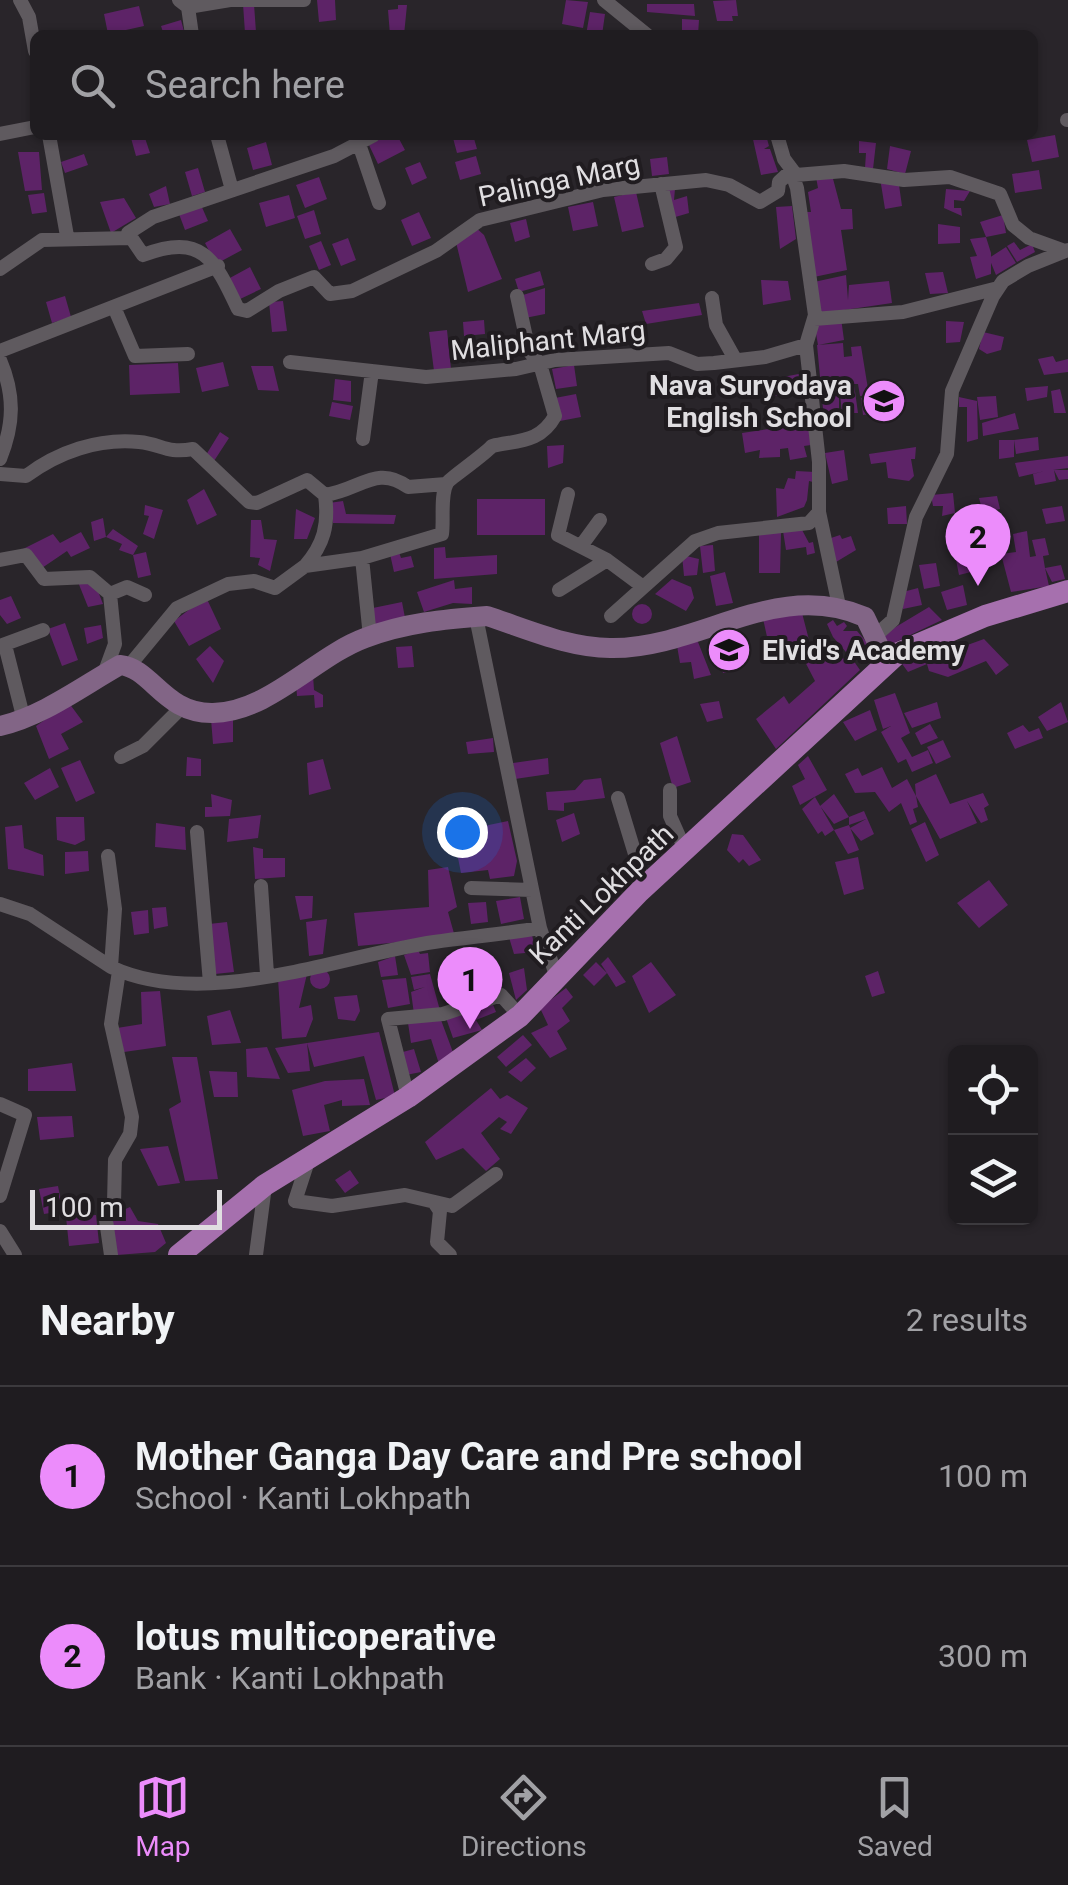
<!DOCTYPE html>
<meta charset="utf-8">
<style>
:root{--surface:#1f1c20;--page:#2c292d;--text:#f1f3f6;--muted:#a1a1a5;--line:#3c3a3e;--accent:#ec8cfb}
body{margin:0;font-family:Roboto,sans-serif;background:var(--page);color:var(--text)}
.controls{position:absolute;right:30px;bottom:30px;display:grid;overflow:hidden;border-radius:15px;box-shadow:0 2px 8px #0004}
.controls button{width:90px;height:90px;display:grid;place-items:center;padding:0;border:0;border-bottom:2px solid var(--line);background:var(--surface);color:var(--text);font:50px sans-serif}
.scale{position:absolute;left:30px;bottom:25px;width:192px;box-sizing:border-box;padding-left:10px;border:5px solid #e0dee1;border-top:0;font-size:28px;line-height:35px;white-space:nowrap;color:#e0dee1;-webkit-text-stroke:8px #201c20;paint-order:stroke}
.you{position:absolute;left:462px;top:832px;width:35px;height:35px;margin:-25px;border:8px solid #fff;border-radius:50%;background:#1a73e8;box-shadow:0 0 0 15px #1a73e833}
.badge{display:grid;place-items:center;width:65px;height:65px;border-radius:50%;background:var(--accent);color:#111;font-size:32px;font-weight:700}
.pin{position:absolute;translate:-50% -82px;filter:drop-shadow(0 2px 5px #0008)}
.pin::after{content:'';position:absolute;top:52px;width:35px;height:30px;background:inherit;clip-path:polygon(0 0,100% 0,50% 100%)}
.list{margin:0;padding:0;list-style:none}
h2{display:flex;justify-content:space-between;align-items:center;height:130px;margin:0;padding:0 40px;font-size:42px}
h2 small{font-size:32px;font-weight:400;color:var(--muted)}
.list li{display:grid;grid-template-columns:65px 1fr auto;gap:30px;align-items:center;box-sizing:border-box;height:180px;padding:0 40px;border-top:2px solid var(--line)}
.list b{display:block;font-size:38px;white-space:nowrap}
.list p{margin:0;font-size:32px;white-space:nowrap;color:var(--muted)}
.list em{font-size:32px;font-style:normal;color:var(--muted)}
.icon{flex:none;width:55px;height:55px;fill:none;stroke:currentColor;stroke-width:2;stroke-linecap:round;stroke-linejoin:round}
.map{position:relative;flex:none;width:1068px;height:1255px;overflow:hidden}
.search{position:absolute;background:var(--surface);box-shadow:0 2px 8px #0004;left:30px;right:30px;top:30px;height:110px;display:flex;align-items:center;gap:25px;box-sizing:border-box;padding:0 35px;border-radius:15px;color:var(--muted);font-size:38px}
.sheet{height:490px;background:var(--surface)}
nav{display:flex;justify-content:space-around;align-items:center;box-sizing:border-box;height:140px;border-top:2px solid var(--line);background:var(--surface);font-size:28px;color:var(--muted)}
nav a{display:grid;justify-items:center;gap:5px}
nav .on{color:var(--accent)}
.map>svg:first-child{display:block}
.building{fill:#5d2367}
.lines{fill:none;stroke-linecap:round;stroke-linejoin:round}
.minor{stroke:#5f5a5f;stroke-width:14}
.secondary{stroke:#826586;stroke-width:20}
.primary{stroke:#a670ae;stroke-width:22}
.labels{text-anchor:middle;stroke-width:8;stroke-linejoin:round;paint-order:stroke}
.street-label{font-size:28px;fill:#e0dee1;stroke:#201c20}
.poi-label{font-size:28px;font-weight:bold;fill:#e0dee1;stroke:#201c20;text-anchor:end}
</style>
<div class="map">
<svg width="1068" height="1255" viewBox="0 0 1068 1255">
<rect width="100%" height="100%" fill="#29252a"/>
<!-- building -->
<path class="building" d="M317,0H335L336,20L319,22Z
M566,0L588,2L583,28L562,24Z
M736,0L738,16H732L733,21H717L713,1Z
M243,4H254L256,32L245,33Z
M647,4H694L695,16L647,12Z
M398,5H407L404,35H390L388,10L398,9Z
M139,6L144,26L108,34L104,14Z
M590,12L605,14L602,35H586Z
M682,19L699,20L698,35H682Z
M181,20L185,35H164L161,26Z
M144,135L150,153L136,156L131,138Z
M388,135H397L405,150L378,164L369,145Z
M473,135L477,149L457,153L453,138Z
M752,135H766L769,146L764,149H770L778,172L761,175Z
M1055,135L1059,157L1032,162L1027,140Z
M859,141L876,143L873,169L865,168L866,153H859Z
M266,142L272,165L253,170L247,148Z
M890,146L911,151L905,174L887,169Z
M18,152H39L42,190L25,191Z
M84,154L88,165L65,173L61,162Z
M476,156L481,174L460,180L455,162Z
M667,157L669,174L652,176L650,159Z
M420,162L427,178L412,185L405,168Z
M198,168L205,192L192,196L185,172Z
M1039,170L1042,189L1015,193L1012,174Z
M832,175L841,209H852L853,229L841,230L847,270L814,277L804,212H811L808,192L818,188L816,177Z
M319,177L327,199L305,208L296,185Z
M880,178L899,185L902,206L885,209Z
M166,186L170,204L154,207L149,194Z
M667,189H675L674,200L687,196L689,213L672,218Z
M946,189L970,191L964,201L954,200V208H961L962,216L944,208Z
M636,192L644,227L622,232L614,197Z
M44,193L47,212L32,214L28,195Z
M289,195L295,218L266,227L259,203Z
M124,198L136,218L111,233L100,202Z
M593,202L598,226L573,231L568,207Z
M201,205L208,221L185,230L179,214Z
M792,206L796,239L780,249L776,207Z
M314,210L321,234L305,239L297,216Z
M419,212L431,238L412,246L401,220Z
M1003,215L1006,233L986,237L980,222Z
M526,219L530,237L515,242L510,223Z
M938,224L960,227V243L938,244Z
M474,226L484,235L502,279L468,292L455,238Z
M230,229L242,250L216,264L205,243Z
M986,237L991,253V274L976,279L970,257L977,256L970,239Z
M348,238L356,260L341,266L332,244Z
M321,241L331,265L319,270L309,246Z
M1014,242L1020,250L1032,244L1035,252L1017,262L1007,246Z
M1006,247L1016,263L996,275L989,258Z
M250,267L261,289L238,300L228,279Z
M540,271L544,285L519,292L515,279Z
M943,272L948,293L930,294L925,273Z
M846,275L848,300L849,285L889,281L892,303L817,314L814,282Z
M761,280L788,281L791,300L763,305Z
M545,288V314L525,318L523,295Z
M65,296L71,317L52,323L46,302Z
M283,301L287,331L272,332L269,302Z
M699,303L702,315L646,324L642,311Z
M841,318L844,340L818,345L814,322Z
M484,320L485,334L464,336L463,322Z
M946,321L964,322L960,342L946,343Z
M447,330L451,369L434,371L429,332Z
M983,332L1004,337L1001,350L987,354L979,349Z
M843,343L844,357L852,356L851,347L861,346L869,395L860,396L858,384H854L858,413H842L839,385V416L824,419L817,345Z
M1053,356L1056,362L1068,359V372L1044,375L1038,359Z
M223,362L229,386L202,392L196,368Z
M178,363L180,393L130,395L129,365Z
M574,365L577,386L556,389L552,369Z
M251,366H273L279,391L258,390Z
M804,373L808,390L775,396L772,379Z
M335,379L351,381V402L333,400Z
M1048,386L1047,397L1027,401L1025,388Z
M1060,389L1066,413H1054L1051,391Z
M576,394L581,417L560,421L555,398Z
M881,394L884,412L863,415L861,398Z
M996,396L998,417L980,420L977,397Z
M959,397L977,401L978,439L967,442V407H959Z
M332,402L353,406L350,420L329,416Z
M1015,413L1019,429L983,436L982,423Z
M808,423L811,445L804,446L807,457L790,460L788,448L780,449V457L759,458L760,450L745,453L742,433Z
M220,432L229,438L214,461L206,455Z
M1038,437L1039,450L1016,454L1014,440Z
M999,440H1014V457L999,459Z
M564,445L563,463L548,468L547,446Z
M916,447L915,459H911L914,476L909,481L888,478L886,462L871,464L869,454Z
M844,450L848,480L832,484L825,453Z
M1068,456V468L1053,470H1068V479L1059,480L1054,470L1056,481L1035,485L1033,474L1045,471L1019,477L1015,463Z
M796,471L815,472L813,482L809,481L807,500L804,507L777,517L776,488L784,489L788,478L795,479Z
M204,489L217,515L197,525L187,500Z
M953,493L955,513L942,516L943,506H933L931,495Z
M997,496L1000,509L983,513L979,498Z
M477,499H545V535H477Z
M343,501L346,514L396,515L394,524L333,523L329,503Z
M145,505L163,510L154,539L143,534L149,516L144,515Z
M906,506L907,524H888L887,508Z
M1062,506L1065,521L1046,524L1042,509Z
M296,509L315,518L307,539H294Z
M103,518L106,537L113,529L138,546L133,555L146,552L151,575L138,578L133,555L119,550L122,544L106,537L94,541L91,522Z
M251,520H261L264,539L277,540L270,571L258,565L260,558L250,557Z
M801,528L809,543L813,542L815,553L807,555L806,547L786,550L783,531Z
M1027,531L1030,557L1036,556L1032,540L1045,538L1049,555L1043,556L1045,568L1061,565L1065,579L1052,582L1045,568L1049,586L1011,592L1001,554L1016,552L1013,534Z
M81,532L90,548L71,557L67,551L39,570L23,549L53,534L60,543Z
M759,533H781L780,573H759Z
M840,535L842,539L851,536L856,550L836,562L828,539Z
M713,545L715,571L703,573L700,546Z
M445,547L446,558L497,555V574L434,579V548Z
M399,552L401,558L411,556L414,567L394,572L390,554Z
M682,555L699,559L697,575L684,576Z
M981,555L983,569L959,575L956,560Z
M936,563L940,586L924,589L919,565Z
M725,572L733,603L716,606L710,576Z
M86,579L96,586L103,604L88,607L78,582Z
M672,579L691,587L694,598L686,611L655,594Z
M454,580L455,589L472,587V604L453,603L424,612L417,592Z
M963,585L967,605L947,610L941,592Z
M918,588L922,605L903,609L899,593Z
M11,596L21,618L7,624L0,615V600Z
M206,597L221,629L189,646L174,621Z
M402,602L406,623L372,630L368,609Z
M632 614a10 10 0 1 1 20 0a10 10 0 1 1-20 0Z
M929,607L942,620L885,647L879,637Z
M801,609L809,640L785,643L787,652L771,655L762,614Z
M833,620L837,626L844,622L847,626L843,631H857L871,647L853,660L860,670L776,749L756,719L784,696L789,704L815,681L802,656L826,638L835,658L852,659L833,637L827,624Z
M65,623L78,660L62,666L48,629Z
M101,625L103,638L87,644L84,628Z
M984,639L1009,665L996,675L986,661L948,677L929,671L927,664L908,672L900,661L918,651L927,664L926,660Z
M676,640L698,642L711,675L694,679L691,662L680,663Z
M724,640L725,645L734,642L736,649L741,647L742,668L723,673L716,648Z
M210,646L224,661L213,683L196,659Z
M412,646L414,667L398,668L396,647Z
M313,675L314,690L323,695V707L315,708L314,695L297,696L296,683Z
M895,693L910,733L901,738L912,757L928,750L933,763L912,772L906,759L898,763L881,732L891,726L883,729L874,700Z
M719,701L723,718L707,722L700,704Z
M937,702L941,718L912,728L904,713Z
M1061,702L1068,722L1047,731L1038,717Z
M69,703L83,722L61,734L69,749L49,759L36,726Z
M870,710L877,730L855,741L843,722Z
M233,717V742L213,744L211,719Z
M930,724L938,738L921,745L915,733Z
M1023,725L1029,732L1039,728L1043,738L1015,749L1007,733Z
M677,736L691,782L673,788L660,743Z
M493,738L494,752L468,754L466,742Z
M943,740L951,757L936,764L927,747Z
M808,756L827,790L800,805L792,786L805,779L798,765Z
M187,757L201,759V776H186Z
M548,758L549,774L515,779L513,763Z
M323,759L331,789L309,795L307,763Z
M80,760L95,793L76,802L61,768Z
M882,767L892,788L907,779L916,796L918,807L913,809L917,822L910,825L901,803L889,812L875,792L855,793L845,774L858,768L862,776Z
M50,768L59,787L35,800L24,783Z
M936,774L950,804L983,793L989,805L984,808L988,820L981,823L967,801L977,823L940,839L916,796L915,784Z
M601,778L605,798L564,803V811L548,810L546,792L575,790L584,780Z
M211,794L232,800L230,816L205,817V807H212Z
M834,794L849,817L834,824L820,806Z
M815,797L834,830L849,825V817L864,811L874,834L861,841L850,828L866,819L849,825L859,850L848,854L834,830L825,836L822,831L818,834L802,809Z
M574,813L580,834L562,842L556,820Z
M261,815L258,838L227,842L229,819Z
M56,817H84L85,840L75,845L57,840Z
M508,821L517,861L514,876L490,879L488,870L461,873L454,838L485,833L484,826Z
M925,822L939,855L926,862L911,829Z
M156,823L185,827L186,850L155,847Z
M22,825L24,848L43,855L44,876L8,869L5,827Z
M732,834L743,835L761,860L749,866L743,859L739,863L727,850Z
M253,847L263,849V858H285V877L255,879Z
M88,851L89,871L65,874V852Z
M858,857L864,889L844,895L835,862Z
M448,867L457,907L448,912L455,937L358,946L354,913L429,907L428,870Z
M989,880L1008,905L979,928L957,903Z
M295,896H313L312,918L300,920Z
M520,897L524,919L501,924L496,901Z
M486,902L488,922L471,924L468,903Z
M166,907L168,926L154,929L152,908Z
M148,910L149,933L134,935L131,912Z
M327,919L323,954L309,956L306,922Z
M227,922L234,972L215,974L209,924Z
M531,931L536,952L514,954L508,934Z
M418,950L420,954L428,953L430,972L411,975L404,955Z
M395,956L398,975L381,977L378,962Z
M608,957L626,982L616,987L607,973L594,986L583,975L596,962L607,973L601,964Z
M651,962L676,995L649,1013L632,976Z
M524,968L527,990L516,1000L509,973Z
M310 979a10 10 0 1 1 20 0a10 10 0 1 1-20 0Z
M878,971L885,993L872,997L865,976Z
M307,974L299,1008L311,1005L313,1019L306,1037L282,1039L278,979Z
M430,974L441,1014H414L411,992L425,987L414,990L411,977Z
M406,978L410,1004L388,1008L382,980Z
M566,988L573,997L562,1008L570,1021L557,1031L567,1049L550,1058L531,1033L548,1025L540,1008Z
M160,991L166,1046L124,1052L117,1028L142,1024L141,992Z
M357,995L360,1011L355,1021L338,1019L334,997Z
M492,1002L496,1012L476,1020L482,1030L453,1038L446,1018Z
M230,1010L241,1043L212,1045L207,1016Z
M441,1020L454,1055L439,1064L431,1039L411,1043L408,1023Z
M379,1032L395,1096L376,1100L364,1056L314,1067L307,1043Z
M523,1035L532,1045L506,1067L497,1057Z
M307,1043L310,1071L288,1073L275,1048Z
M267,1047L280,1079L247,1077L246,1049Z
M414,1049L421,1072L406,1075L399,1053Z
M172,1057H197L218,1179L185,1181L169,1109L181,1102Z
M526,1058L536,1068L521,1082L508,1072Z
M72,1063L76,1091H28V1069Z
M209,1071L237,1072L238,1097H214Z
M364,1079L370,1105L342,1106V1100L324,1105L330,1131L303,1136L292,1090L325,1081Z
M491,1088L500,1099L507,1095L528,1108L511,1134L500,1129L507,1122L499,1117L481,1133L500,1159L486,1171L463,1148L436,1160L425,1142Z
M72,1116L74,1137L40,1140L37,1117Z
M168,1146L180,1183L158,1186L140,1149Z
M350,1170L359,1183L345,1193L335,1180Z
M58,1186L63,1211L44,1214L39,1189Z
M130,1207L138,1221L158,1224L166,1243L155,1252L117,1255L110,1216Z
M96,1215L99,1243L69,1246L66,1217Z"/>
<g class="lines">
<!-- minor -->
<path class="minor" d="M20,0L29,17L35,51
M179,0L188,7L230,0
M233,0H304
M604,0L647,35
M188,7L192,35
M1067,120H1068
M0,134L35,127
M49,135L67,236
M217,135L232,190
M374,135L334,156L153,217L128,233L143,255C202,233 214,258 238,309L247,311L279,291L314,277L330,294L352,291L436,251L480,220L603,190L706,180L729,185L760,202L778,191L779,182L791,171L797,188L815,315L806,345L819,462V512L839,606
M777,135L784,159L796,175L844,171L904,180L950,177L1000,194L1013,225L1029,238L1065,251
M359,144L379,203
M652,264L666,259L676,247L661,184
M0,269L42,240L130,238
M712,298L716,325L735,359
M114,307L135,356L188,354
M814,319L903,312L998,288
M0,351L218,266
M0,360C15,395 14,424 0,459
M290,362L426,377L516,369L555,360L669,353L697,364L714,363L765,357L806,345
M363,439L372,371
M0,474L26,476C58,452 98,438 139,442C162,444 166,454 193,449L249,502L257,503L307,480L325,495C329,525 324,544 305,566
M568,494L558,535L607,560L642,586
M325,495C360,490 377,464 408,487L446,484
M581,546L600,520
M362,558L442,534C444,520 440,495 447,483C449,479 483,456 492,446C518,440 540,443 555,416L540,364L529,351L517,296
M0,560L26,555L44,579L90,577L110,594L115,644L104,674
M559,590L607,560
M110,594L127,587L145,595
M611,616L695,541L718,533L809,523L819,512
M476,617L540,928
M873,638L893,620L916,517L947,454L952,391L993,296L1003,281L1028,266L1068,250
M5,645L24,720
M0,646L43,630
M129,666L177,608L228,584L254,581L275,588L305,566L362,558L370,637
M121,757L143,746L182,707
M670,790V816L686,852
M618,798L645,887
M197,832L210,983
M261,886L267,974
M471,888L532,890
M0,904L30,914L111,967L115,909L108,856
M111,967C204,1011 338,956 434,942C469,937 504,934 540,928L557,978
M408,1097L388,1019L443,1014L501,995L520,1016
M0,1104L25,1115L0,1196
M308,1161L295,1201L332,1206L405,1195L452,1206L496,1174
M434,1202L440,1211L437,1242L450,1255
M0,1231L15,1255
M111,1255L106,1220L114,1203L115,1160L130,1134L132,1117L111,1024L119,971
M256,1255L265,1186"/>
<!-- secondary -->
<path class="secondary" d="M0,726C43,716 81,687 120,665C152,668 164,714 213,713C269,712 316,656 365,638C404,623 445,619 487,616C527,629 571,649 613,648C701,648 777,578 865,617L887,663"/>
<!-- primary -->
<path class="primary" d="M179,1255L265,1185L408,1097L520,1016L639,892L898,653L985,616L1068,591"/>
</g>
<!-- icons -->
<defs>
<g id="school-disc" transform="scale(2.25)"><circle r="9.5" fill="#ec8cfb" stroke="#201c20"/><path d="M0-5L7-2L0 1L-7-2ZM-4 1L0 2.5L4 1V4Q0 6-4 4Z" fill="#111"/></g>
</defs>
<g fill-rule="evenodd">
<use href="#school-disc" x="884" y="401"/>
<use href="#school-disc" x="729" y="650"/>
</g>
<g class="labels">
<!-- street labels -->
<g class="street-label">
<text transform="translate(559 180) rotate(-12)" y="10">Palinga Marg</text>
<text transform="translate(548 340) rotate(-6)" y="10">Maliphant Marg</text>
<text transform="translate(601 894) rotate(-44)" y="10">Kanti Lokhpath</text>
</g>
<!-- poi labels -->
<g class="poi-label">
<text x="852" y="395">Nava Suryodaya<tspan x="852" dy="32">English School</tspan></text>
<text x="762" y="660" text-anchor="start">Elvid's Academy</text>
</g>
</g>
</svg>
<div class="controls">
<button><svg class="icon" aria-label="locate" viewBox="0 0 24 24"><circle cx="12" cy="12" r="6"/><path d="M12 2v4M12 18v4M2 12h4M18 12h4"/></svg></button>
<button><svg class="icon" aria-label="layers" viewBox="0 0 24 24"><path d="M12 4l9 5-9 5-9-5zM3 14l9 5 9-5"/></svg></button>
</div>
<div class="scale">100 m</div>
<div class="you"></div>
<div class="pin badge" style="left:470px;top:1029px">1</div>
<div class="pin badge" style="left:978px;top:586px">2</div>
<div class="search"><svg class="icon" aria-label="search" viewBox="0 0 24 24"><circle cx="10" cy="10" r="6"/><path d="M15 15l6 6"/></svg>Search here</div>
</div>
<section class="sheet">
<h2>Nearby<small>2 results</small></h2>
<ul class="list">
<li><span class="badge">1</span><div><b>Mother Ganga Day Care and Pre school</b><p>School · Kanti Lokhpath</p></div><em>100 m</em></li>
<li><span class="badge">2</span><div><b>lotus multicoperative</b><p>Bank · Kanti Lokhpath</p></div><em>300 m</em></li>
</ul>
</section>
<nav>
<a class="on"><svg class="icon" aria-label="map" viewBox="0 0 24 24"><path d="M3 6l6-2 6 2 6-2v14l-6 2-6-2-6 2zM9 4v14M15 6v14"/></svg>Map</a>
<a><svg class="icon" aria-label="directions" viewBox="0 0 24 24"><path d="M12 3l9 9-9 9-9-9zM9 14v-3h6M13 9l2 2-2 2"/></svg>Directions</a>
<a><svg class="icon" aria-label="saved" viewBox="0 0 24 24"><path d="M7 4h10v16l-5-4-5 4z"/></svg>Saved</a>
</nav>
